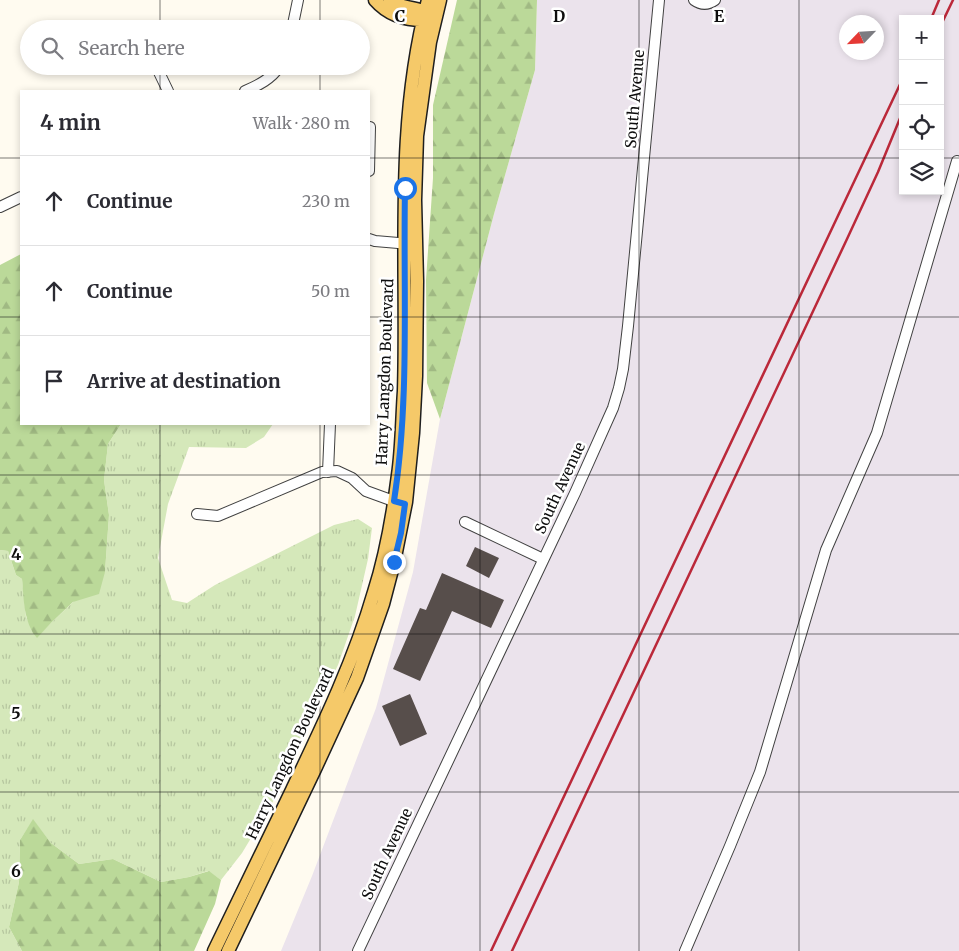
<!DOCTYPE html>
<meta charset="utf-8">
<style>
:root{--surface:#fff;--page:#f7f7f7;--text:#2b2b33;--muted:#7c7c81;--line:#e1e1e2}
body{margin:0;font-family:Merriweather,serif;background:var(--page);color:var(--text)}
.controls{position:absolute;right:15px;top:15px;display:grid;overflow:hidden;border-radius:0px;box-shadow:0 2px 8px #0003}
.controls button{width:45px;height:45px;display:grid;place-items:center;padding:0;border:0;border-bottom:1px solid var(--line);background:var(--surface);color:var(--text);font:25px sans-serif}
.compass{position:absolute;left:839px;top:15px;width:45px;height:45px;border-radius:50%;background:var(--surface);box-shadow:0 2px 8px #0003;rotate:245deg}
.stop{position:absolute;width:15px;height:15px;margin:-11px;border:4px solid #1a73e8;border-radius:50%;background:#fff}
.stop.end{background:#1a73e8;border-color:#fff;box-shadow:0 1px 5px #0008}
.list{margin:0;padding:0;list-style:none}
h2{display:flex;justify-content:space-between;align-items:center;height:65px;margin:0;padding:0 20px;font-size:21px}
h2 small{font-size:16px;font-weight:400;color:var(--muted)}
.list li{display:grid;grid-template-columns:32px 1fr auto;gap:15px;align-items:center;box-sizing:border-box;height:90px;padding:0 20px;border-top:1px solid var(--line)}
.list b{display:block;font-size:19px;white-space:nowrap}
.list em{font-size:16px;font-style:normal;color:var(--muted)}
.icon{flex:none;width:28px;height:28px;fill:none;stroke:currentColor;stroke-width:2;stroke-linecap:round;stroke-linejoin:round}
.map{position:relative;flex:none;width:959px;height:951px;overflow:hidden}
.search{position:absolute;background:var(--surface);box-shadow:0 2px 8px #0003;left:20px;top:20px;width:350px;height:55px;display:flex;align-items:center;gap:12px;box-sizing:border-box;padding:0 18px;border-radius:28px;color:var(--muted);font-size:19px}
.panel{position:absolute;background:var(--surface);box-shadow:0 2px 8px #0003;left:20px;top:90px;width:350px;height:335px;border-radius:0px}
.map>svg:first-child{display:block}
.industrial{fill:#ebe3ec;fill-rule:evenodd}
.grass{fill:url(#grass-tufts)}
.forest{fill:url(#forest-firs)}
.building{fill:#574e4b}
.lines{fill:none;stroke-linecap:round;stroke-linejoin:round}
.minor-casing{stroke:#414141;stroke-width:12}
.major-casing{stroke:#1f1f1f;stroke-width:15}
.minor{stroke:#fff;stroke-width:10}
.major{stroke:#f5c969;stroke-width:12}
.rail{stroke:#bb293a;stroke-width:2.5}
.route{stroke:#1a73e8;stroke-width:6}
.grid{fill:none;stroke:#0e0e0e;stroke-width:1;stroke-opacity:0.55}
.labels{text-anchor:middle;stroke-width:5;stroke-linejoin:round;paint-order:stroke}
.street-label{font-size:15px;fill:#0e0e0e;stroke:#fff}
.grid-label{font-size:16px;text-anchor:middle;font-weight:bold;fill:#0e0e0e;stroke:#fff;stroke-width:5;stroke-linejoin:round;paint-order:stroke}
</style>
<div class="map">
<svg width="959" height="951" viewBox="0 0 959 951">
<defs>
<pattern id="grass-tufts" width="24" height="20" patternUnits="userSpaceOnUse" patternTransform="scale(1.25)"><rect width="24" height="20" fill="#d5e8ba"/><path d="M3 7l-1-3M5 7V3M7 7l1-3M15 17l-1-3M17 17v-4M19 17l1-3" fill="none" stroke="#b6c69f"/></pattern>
<pattern id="forest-firs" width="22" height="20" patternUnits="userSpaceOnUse" patternTransform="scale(1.25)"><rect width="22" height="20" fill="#bbd999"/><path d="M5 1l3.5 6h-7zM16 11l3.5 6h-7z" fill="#a0b983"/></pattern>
</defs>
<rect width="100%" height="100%" fill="#fffbf0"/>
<!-- industrial -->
<path class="industrial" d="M537,0H959V951H281L312,876L376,708L413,572L440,419L494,214L535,70ZM903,19H940V191H903ZM846,22H876V52H846Z"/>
<!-- grass -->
<path class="grass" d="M121,424H273L264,437L246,448L189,447L168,504L158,558L172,600L187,603L215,585L334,525L358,519L372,528L368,559L355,616L338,665L308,726L283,785L242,853L221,880L208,871L189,877L161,882L113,859L79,864L51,843L33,820L20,840L19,882L9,927L22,951H0V550L8,551L16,575L22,579L26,617L37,637L52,622L105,572L109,515L104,480L108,444Z"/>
<!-- forest -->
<path class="forest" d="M457,0H537L535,70L494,214L440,419L427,383L426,280L433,178V105Z
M21,254V424H121L108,444L104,480L109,515L105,572L99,594L73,602L52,622L37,638C23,621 24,599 22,579L16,575L8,551L0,550V265Z
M33,819L51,843L79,864L113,859L161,882L189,877L209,871L221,880L215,904L194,951H22L9,927L19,882L20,840Z"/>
<!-- building -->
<path class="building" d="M475,547L499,558L489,578L466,566Z
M442,573L504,600L491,628L452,611L420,681L393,669L420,608L426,610Z
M410,694L427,734L400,746L382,706Z"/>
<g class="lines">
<!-- minor casing -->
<g class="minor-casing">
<path id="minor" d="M694,0C701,5 708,5 715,0
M292,29L298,0
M156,66L168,91
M245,91C259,85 271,79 280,66
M369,171L370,127
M0,207L21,197
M369,239L375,241L410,244
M328,472L330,424
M197,514L218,516L322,472L337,471L352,478L366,491L399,503
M465,522L543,559
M358,951L575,493L613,408L619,388L623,369L628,326L659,0
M685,951L730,846L760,772L826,550L877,433L957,161L959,162"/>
</g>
<!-- major casing -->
<g class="major-casing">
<path id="major" d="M375,0C389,16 409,21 429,20
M390,0C402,10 420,6 431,16
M214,951C240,897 266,843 292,790C323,725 354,661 374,592C386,555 393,514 398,475C402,448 402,419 404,391C408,261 394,128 428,0
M228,951L315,769L357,678L383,604L394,562L406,502L413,433L416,376L417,281L415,200L417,136L430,42L440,0"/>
</g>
<!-- minor -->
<use href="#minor" class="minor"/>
<!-- major -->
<use href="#major" class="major"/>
<!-- rail -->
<path class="rail" d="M931,19L939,0
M940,27L953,0
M491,951L903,78
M512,951L847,239L878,172L903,111"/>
</g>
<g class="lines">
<!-- route -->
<path class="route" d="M394,562L401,533L405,504L394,501C410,398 403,293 405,188"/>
</g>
<!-- grid -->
<path class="grid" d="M160,0V29M320,0V29M480,0V951M639,0V951M799,0V951M160,66V91M320,66V91M0,158H21M369,158H903M940,158H959M0,317H21M369,317H959M160,424V951M320,424V951M0,475H959M0,634H959M0,792H959"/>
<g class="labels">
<!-- street labels -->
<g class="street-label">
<text transform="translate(635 99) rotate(-85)" y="5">South Avenue</text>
<text transform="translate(385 372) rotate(-88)" y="5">Harry Langdon Boulevard</text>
<text transform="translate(560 488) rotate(-65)" y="5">South Avenue</text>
<text transform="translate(290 754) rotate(-65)" y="5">Harry Langdon Boulevard</text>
<text transform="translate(387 854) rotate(-65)" y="5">South Avenue</text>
</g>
</g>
<g class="grid-label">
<text x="400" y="22">C</text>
<text x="559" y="22">D</text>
<text x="719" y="22">E</text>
<text x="16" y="560">4</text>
<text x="16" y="719">5</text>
<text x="16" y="877">6</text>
</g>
</svg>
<div class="controls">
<button>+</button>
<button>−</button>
<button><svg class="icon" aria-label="locate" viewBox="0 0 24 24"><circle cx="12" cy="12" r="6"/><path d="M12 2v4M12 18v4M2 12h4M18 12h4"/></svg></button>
<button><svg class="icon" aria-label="layers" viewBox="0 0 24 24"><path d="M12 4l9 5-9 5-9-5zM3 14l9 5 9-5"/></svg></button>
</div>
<svg class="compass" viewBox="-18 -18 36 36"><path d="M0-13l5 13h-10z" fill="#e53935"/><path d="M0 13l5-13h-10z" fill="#7c7c81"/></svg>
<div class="stop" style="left:405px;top:188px"></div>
<div class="stop end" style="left:394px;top:562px"></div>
<div class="search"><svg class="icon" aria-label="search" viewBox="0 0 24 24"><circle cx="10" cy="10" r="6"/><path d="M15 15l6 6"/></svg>Search here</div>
<section class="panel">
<h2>4 min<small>Walk · 280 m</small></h2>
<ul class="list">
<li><svg class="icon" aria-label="ahead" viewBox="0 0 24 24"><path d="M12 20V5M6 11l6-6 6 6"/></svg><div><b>Continue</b></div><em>230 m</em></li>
<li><svg class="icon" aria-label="ahead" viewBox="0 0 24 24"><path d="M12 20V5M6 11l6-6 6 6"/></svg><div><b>Continue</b></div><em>50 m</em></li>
<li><svg class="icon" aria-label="arrive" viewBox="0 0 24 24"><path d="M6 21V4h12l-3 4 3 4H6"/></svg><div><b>Arrive at destination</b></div></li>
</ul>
</section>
</div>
